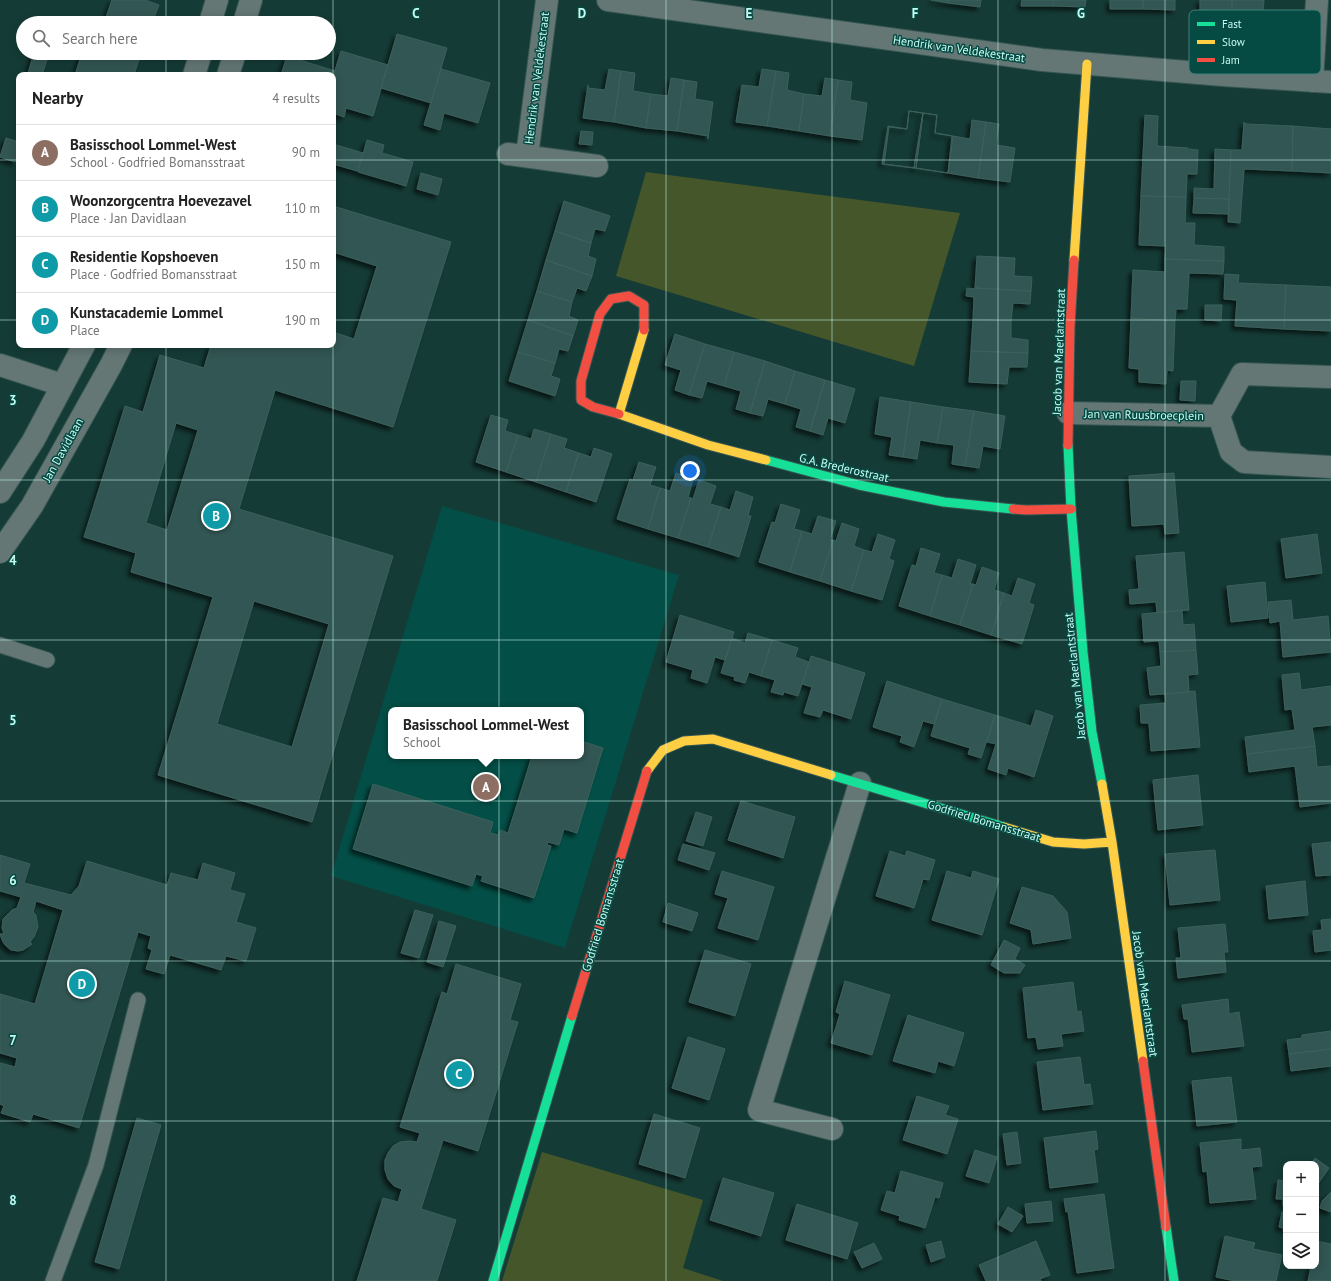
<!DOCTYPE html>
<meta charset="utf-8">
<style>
:root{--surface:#fff;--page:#f2f2f2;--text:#222;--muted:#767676;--line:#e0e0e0;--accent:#111827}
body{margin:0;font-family:"PT Sans",sans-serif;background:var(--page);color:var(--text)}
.controls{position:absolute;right:12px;bottom:12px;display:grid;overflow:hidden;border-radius:8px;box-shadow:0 2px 10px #0003}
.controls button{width:36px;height:36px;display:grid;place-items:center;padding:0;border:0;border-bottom:1px solid var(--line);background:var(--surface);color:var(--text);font:20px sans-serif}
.you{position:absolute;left:690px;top:471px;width:14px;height:14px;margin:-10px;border:3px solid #fff;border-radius:50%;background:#1a73e8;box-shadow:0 0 0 6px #1a73e833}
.badge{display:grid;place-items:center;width:26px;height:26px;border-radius:50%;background:var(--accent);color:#fff;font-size:13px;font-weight:700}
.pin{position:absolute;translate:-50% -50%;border:2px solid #fff;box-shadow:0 1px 4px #0006}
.popup{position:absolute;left:388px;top:707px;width:196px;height:52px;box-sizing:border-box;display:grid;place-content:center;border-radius:8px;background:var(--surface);filter:drop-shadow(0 1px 3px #0005);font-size:13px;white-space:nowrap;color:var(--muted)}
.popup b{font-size:15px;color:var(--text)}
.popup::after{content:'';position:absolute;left:50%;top:100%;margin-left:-8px;border:8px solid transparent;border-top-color:var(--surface)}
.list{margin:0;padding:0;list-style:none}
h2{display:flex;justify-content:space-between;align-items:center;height:52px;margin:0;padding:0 16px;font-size:17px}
h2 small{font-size:13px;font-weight:400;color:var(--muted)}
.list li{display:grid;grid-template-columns:26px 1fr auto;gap:12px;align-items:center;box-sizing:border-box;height:56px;padding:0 16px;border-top:1px solid var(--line)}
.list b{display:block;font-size:15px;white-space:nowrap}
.list p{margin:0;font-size:13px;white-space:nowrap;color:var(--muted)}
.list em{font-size:13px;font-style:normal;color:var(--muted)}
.icon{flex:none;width:22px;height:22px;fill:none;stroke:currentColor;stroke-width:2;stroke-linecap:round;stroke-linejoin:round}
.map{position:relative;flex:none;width:1331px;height:1281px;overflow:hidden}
.search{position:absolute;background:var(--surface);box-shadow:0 2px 10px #0003;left:16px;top:16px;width:320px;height:44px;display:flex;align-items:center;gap:10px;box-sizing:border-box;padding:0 14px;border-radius:22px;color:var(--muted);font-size:15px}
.panel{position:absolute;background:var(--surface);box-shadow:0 2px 10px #0003;left:16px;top:72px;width:320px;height:276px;border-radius:8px}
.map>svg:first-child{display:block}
.built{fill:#034e46;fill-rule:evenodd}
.green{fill:#45562b}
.building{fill:#305752;stroke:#3d605b;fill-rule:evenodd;filter:url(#shadow)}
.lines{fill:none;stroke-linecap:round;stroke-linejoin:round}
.lane-casing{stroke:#355652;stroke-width:17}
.street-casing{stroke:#355652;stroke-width:24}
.fast-casing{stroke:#355652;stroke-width:11}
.slow-casing{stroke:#355652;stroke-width:11}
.jam-casing{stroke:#355652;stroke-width:11}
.lane{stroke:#647775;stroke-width:15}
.street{stroke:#647775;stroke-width:22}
.fast{stroke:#16e098;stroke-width:9}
.slow{stroke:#ffcf43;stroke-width:9}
.jam{stroke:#f24e42;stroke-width:9}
.grid{fill:none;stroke:#c8fbf2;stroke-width:1;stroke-opacity:0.55}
.labels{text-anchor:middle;stroke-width:3;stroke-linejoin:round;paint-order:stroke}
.street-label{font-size:12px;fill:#c8fbf2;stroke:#054b43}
.key{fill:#054b43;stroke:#408078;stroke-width:1}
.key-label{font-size:11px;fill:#c8fbf2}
.grid-label{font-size:13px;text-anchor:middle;font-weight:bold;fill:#c8fbf2;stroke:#054b43;stroke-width:3;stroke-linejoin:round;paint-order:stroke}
</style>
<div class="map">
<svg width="1331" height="1281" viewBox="0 0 1331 1281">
<defs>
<filter id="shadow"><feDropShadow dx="-3.5" dy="3.5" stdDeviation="2" flood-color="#0009"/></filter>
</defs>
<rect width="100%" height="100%" fill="#153b36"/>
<!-- built -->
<path class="built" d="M442,506L679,575L565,948L331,876ZM391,710H581V756H391Z"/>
<!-- green -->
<path class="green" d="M646,172L960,213L914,366L616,276Z
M542,1152L703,1200L683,1268L723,1281H502Z"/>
<!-- building -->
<path class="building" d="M112,0H145L159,5L152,23H104Z
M931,0H948V3Z
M948,0H981L980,7L948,3Z
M1022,0H1054L1053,6H1021Z
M1054,0H1086L1085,7L1053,6Z
M1110,0H1143V9H1110Z
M1143,0H1175V10L1143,9Z
M1200,0H1232V11L1200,10Z
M1232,0H1264L1263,12L1232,11Z
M397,34L447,48L431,103L381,88Z
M341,51L388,65L373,116L346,108L344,117L333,113V77Z
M34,53H49L42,75H34L28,73Z
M82,53H120L139,59L134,75H75Z
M287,56L335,71L333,77V75H281Z
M441,69L490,83L478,123L444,113L440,130L424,125Z
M609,69L621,71L614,122L583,118L588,85V88L605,90Z
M762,69L776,71L767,126L736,122L742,85L759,87Z
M621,71L635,73L633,91L651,94L646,128L614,122Z
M776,71L789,73L787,90L804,94L799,131L767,126Z
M671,78L684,80L677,131L646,128L651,94L668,96Z
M825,78L838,80L830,136L799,131L804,94L822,96Z
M684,80L697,82L695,99L713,102L708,139V136L677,131Z
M838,80L852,82L850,100L867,103L862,140L830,136Z
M909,111L923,113L914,168L882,164L888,126L907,129Z
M909,111L923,113L916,168L884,164L889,127L907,129Z
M923,113L937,115L935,133L953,136L948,173L914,168Z
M923,113L937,115L935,133L952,136L948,173L916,168Z
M1145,115L1158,116L1157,146L1188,148V149L1198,150L1197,174H1187L1186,197L1141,196Z
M972,120L986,122L978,178L948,173L953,136L970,139Z
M986,122L999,124L996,145L1015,148L1010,182L978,178Z
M1244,122L1246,124L1293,126L1292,171L1244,169L1240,223L1228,222L1231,150H1242Z
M1293,126L1331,129V173L1292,171Z
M581,131L593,132L592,145L579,144Z
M6,138L19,142V151L15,162L0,157Z
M367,140L384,145L382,153L413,162L406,186L358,172Z
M333,144L363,153L357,171L333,164Z
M1215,149L1231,150L1229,199L1194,198V188L1214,189Z
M421,173L442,179L438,195L417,189Z
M1141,196L1186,197L1185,223H1195L1194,245L1224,247V261L1165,259L1166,246L1139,245Z
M1194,198L1229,199V214L1193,213Z
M564,201L610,216L605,231L595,229L591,243L555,231Z
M333,206L451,242L393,427L275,390L239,509L393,556L312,822L158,775L213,597L131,572L136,553L84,537L125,406L143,412L160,355L204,368L211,345H333V332L354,339L377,266L333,252ZM176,423L198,430L167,530L146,523ZM254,601L329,624L292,747L217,724Z
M555,231L591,243L588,256L596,259L592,276L546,260Z
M977,256L1015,258L1014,276L1032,277L1031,291L975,288Z
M1165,259L1224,261L1223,274L1189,273L1187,309H1176L1175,321L1131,318L1133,270L1165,272Z
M546,260L592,276L586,291L577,288L572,302L537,291Z
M1225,274L1239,275L1238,283L1286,285L1284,329L1235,326L1237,300L1224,299Z
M1286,285L1331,287V331L1284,329Z
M967,288L975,289V288L1031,291L1030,304L1013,303L1011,321L973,319L974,297L966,296Z
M537,291L572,302L569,316L578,320L573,336L528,320Z
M1205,305H1222L1221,321L1205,320Z
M1131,318L1175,321L1173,371L1167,370L1166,384L1139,382V369L1129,368Z
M973,319L1011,321V338L1028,340V353L971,351Z
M528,320L573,336L568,351L559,349L555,363L518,352Z
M675,334L705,344L689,395L675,390L681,370L665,365Z
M705,344L734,352L724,386L707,381L702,398L689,395Z
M971,351L1028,353L1027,367H1009L1007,384L969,382Z
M518,352L555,363L551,376L560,379L555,396L509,381Z
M734,352L765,361L750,413L736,409L741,391L724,386Z
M765,361L795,371L785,404L768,399L763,416L750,413Z
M795,371L825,380L810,431L796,427L801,409L785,404Z
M825,380L855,389L845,423L828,418L823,435L810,431Z
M1181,381H1196L1195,401L1180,400Z
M880,397L911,402L903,457L889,455L892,437L875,434Z
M911,402L943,407L937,443L920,440L917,459L903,457Z
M943,407L974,411L965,466L952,464L954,445L937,443Z
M974,411L1005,416L1000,449L983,446L979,468L965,466Z
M491,415L508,420L505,431L518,435L506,472L476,462Z
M534,429L551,434L536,482L506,472L518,435L531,439Z
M551,434L567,439L564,448L579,453L566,492L536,482Z
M594,448L612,454L596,502L566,492L579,453L591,457Z
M639,462L656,467L650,485L660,488L648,529L617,519L630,479L633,480Z
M676,473L693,479L688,497L691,498L678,538L648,529L660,488L670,491Z
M1174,473L1179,533L1165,534L1164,524L1132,526L1129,476Z
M699,480L716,486L710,504L721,507L708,547L678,538L691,498L693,499Z
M736,491L753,497L748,516H751L739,557L708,547L721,507L730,510Z
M781,504L800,510L794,529L802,531L790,572L759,562L772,522L775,523Z
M818,516L836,521L830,540H833L820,581L790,572L802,531L812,534Z
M842,523L859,529L854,546L864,550L851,591L820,581L833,540L836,541Z
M878,534L895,540L889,559L894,561L882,600L851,591L864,550L872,552Z
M1317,534L1322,573L1286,578L1281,539Z
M921,548L940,554L934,573L942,575L930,616L899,606L912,565L916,566Z
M1184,552L1189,610L1157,613L1156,602L1130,604L1129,590L1139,589L1136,556Z
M958,559L976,565L970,584H973L960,625L930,616L942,575L952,578Z
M982,567L999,573L994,590L1004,593L991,635L960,625L973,584L976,585Z
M1018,578L1035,584L1029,603L1034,605L1022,644L991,635L1004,593L1012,596Z
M1265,582L1268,618L1231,622L1227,586Z
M1291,600L1293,620L1328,616L1331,652L1283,657L1280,621L1270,623L1268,602Z
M1182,610L1183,625L1194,624L1196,650L1160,652L1159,641L1144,642L1142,614Z
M680,615L734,632L725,660L715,657L707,683L691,678L693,670L666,662Z
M748,633L772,640L761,676L749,672L745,683L734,680L735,677L721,673L732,638L745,643Z
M772,640L798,648L795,657L809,662L798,696L784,692L783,695L771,692L775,680L761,676Z
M1196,650L1198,674L1188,675L1189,692L1150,695L1147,668L1161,666L1160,652Z
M811,656L865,673L851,719L823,710L820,717L804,713L812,687L802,684Z
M1299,673L1301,690L1331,686V725L1312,727L1315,746L1247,754L1245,737L1295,730L1292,709L1285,710L1282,675Z
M887,681L942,699L934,724L923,721L914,747L900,742L902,736L873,727Z
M1195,691L1200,747L1151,751L1149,723H1141L1140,705L1166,703L1165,694Z
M942,699L995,715L981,758L968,754L970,748L931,736Z
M1036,710L1053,716L1034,777L1008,768L1006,775L988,769L996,744L987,742L995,715L1031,726Z
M581,741L603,748L577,833L564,829L559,845L548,842L547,845L551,846L534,898L481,881L483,876L476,874L472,886L353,849L373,784L493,822L490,833L498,835L500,830L508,833L532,756H581Z
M1315,746L1317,767L1331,766V803L1300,807L1295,766L1249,772L1247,754Z
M1198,775L1203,825L1158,830L1153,780Z
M741,801L795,817L783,858L728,840Z
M696,812L712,817L703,846L686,841Z
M1331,842V875L1316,876L1312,844Z
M683,844L715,853L709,870L678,860Z
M1215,850L1220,900L1170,905L1165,854Z
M890,851L905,856L907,851L935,860L929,880L923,879L914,908L876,896Z
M0,855L30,864L24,883L71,895L79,886L87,861L167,885L171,873L198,880L203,863L235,873L230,890L245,894L236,922L256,928L246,961L226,956L221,970L170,955L164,974L146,969L152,950L148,948L151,936L138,932L79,1128L33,1114L30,1122L1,1113L4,1106L0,1104V1063L15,1067L17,1058L0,1053V994L35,1004L63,910L36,901L33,912L36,915L38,927L34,937L30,942L32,944L23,950L18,951L11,950L6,946L3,942L0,934H4L2,928L3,919L12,910L17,908L21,897L0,891Z
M722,871L774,887L758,940L718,928L728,898L715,894Z
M947,871L971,878L973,871L999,879L982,935L932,920Z
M1305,881L1308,915L1269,919L1266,886Z
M1022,887L1053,896L1067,912L1071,938L1033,944L1031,930L1010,923Z
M668,903L698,913L692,931L663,922Z
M415,910L433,915L419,958L401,953Z
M1331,919V950L1315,952L1313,931L1322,930L1321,920Z
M439,921L456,926L443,967L427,962Z
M1225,924L1228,952H1224L1226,972L1178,978L1176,958H1181L1178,928Z
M1004,940L1020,948L1015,959L1025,965L1020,973H1004L991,965Z
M705,950L751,964L735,1016L689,1002Z
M456,964L521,984L510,1020L518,1022L478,1151L443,1140L421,1209L456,1220L437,1281H357L383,1198L398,1202L402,1189L394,1186L388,1179L385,1170V1160L388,1153L393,1146L400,1142L409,1141L417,1142L420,1133L400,1127L442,992L447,994Z
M845,981L890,995L872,1055L831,1043L840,1014L836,1012Z
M1073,982L1077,1012L1081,1011L1084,1031L1061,1034L1063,1046L1038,1049L1036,1037L1028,1038L1023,988Z
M1228,999L1229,1014L1239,1012L1244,1046L1192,1052L1188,1019H1184L1182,1005Z
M908,1015L964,1033L954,1066L938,1061L935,1073L893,1061Z
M1331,1031V1049L1289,1054L1287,1040L1302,1038V1035Z
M688,1037L725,1049L709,1100L672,1088Z
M1331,1049V1066L1291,1071L1289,1054Z
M1080,1057L1084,1085L1090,1084L1093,1104L1043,1110L1037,1062Z
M1231,1077L1237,1122L1197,1126L1192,1081Z
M917,1096L949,1106L945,1115L958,1119L947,1154L903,1140Z
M654,1114L700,1128L685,1178L639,1164Z
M137,1118L161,1125L119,1269L95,1262Z
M1096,1131L1098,1149L1094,1150L1098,1182L1050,1188L1044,1138Z
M1017,1132L1021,1163L1007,1165L1003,1134Z
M1241,1139V1150L1260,1148L1262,1166L1252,1167L1256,1199L1210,1203L1207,1171L1203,1172L1200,1143Z
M975,1150L997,1157L989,1183L966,1176Z
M1315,1158L1329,1168L1316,1187V1164H1311Z
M901,1171L943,1183L939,1198L935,1197L925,1228L899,1220L900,1216L881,1210L887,1191L895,1193Z
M723,1178L774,1193L761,1236L710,1220Z
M1286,1179V1206H1283V1199H1276L1278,1180L1286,1181Z
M1331,1192V1212L1320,1208L1322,1201Z
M1104,1194L1114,1268L1077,1273L1068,1211L1066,1212L1064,1199Z
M1051,1201L1053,1221L1027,1223L1025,1204Z
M797,1204L858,1223L847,1259L786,1240Z
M1008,1207L1023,1216L1012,1232L998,1224Z
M1282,1212L1286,1213V1229L1279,1227Z
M1225,1236L1255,1243L1253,1249L1282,1255L1276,1281H1235L1216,1277Z
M941,1241L945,1257L931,1262L926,1245Z
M1036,1241L1050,1275L1040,1279L1041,1281H986L979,1265Z
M1316,1241L1331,1244V1281H1308L1311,1266H1316Z
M874,1243L882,1259L862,1268L854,1252Z"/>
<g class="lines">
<!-- lane casing -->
<g class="lane-casing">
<path id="lane" d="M0,645L47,660
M53,1281L96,1165L138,1000"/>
</g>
<!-- street casing -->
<g class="street-casing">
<path id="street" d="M608,0L1042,60L1223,75L1331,82
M210,23L217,0
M244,23L251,0
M194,75L201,53
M228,75L235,53
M1312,81L1317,0
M508,154L597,166
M527,156L547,0
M0,365L62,385
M1331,377L1242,374L1219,416L1231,452L1244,462L1331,467
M1068,413L1219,416
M0,492L33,441L84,345
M0,552L32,506L111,365L121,345
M832,1129L759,1110L860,783"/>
</g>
<!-- fast casing -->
<g class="fast-casing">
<path id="fast" d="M1068,445L1071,509L1083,652L1092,732L1102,784
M766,460L859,485L944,502L1013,509
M831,775L1004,827
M1166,1227L1174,1281
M493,1281L572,1016"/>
</g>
<!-- slow casing -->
<g class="slow-casing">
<path id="slow" d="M1074,260L1087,64
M644,330L619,414L708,445L766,460
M647,771L663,750L684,741L713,739L831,775
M1102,784L1112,842L1143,1061
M1004,827L1053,842L1084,844L1112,842"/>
</g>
<!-- jam casing -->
<g class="jam-casing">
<path id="jam" d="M619,414L593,407L581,400V381L600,314L611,299L629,296L644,305V330
M1068,445L1070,327L1074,260
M1013,509L1026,510L1071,509
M572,1016L647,771
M1143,1061L1166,1227"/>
</g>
<!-- lane -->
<use href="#lane" class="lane"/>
<!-- street -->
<use href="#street" class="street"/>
<!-- fast -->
<use href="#fast" class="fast"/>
<!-- slow -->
<use href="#slow" class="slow"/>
<!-- jam -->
<use href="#jam" class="jam"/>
</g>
<!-- grid -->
<path class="grid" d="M166,0V23M333,0V75M499,0V1281M666,0V1281M832,0V1281M998,0V1281M1165,0V1281M166,53V75M0,160H19M333,160H1331M0,320H19M333,320H1331M166,345V1281M333,345V1281M0,480H1331M0,640H1331M0,801H1331M0,961H1331M0,1121H1331"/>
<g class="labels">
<!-- street labels -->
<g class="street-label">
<text transform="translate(959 49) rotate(8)" y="4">Hendrik van Veldekestraat</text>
<text transform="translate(537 78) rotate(-83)" y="4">Hendrik van Veldekestraat</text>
<text transform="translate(1059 352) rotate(-88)" y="4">Jacob van Maerlantstraat</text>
<text transform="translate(1144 415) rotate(1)" y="4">Jan van Ruusbroecplein</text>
<text transform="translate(63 450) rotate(-61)" y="4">Jan Davidlaan</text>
<text transform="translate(844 468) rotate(13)" y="4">G.A. Brederostraat</text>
<text transform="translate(1075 676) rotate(-96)" y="4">Jacob van Maerlantstraat</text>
<text transform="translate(984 821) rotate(17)" y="4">Godfried Bomansstraat</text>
<text transform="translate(603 915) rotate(-73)" y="4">Godfried Bomansstraat</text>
<text transform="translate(1145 994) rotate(82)" y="4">Jacob van Maerlantstraat</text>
</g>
</g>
<!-- legend -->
<rect x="1189" y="10" width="132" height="64" rx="6" class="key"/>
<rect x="1197" y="22" width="18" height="4" fill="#16e098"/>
<rect x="1197" y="40" width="18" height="4" fill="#ffcf43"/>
<rect x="1197" y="58" width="18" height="4" fill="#f24e42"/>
<g class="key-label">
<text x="1222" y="28">Fast</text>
<text x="1222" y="46">Slow</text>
<text x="1222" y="64">Jam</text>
</g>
<g class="grid-label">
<text x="416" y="18">C</text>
<text x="582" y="18">D</text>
<text x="749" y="18">E</text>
<text x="915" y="18">F</text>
<text x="1081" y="18">G</text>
<text x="13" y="405">3</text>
<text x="13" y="565">4</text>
<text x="13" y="725">5</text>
<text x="13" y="885">6</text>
<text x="13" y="1045">7</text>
<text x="13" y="1205">8</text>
</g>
</svg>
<div class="controls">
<button>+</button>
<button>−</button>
<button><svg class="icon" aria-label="layers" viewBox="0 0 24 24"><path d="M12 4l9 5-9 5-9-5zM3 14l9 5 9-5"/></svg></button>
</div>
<div class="you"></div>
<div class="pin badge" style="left:486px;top:787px;background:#8d6e63">A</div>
<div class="popup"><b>Basisschool Lommel-West</b>School</div>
<div class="pin badge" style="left:216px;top:516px;background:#0f9aa8">B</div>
<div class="pin badge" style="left:459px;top:1074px;background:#0f9aa8">C</div>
<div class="pin badge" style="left:82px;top:984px;background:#0f9aa8">D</div>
<div class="search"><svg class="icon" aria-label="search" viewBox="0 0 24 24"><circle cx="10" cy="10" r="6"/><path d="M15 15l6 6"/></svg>Search here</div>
<section class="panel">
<h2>Nearby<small>4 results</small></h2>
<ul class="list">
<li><span class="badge" style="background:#8d6e63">A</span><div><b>Basisschool Lommel-West</b><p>School · Godfried Bomansstraat</p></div><em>90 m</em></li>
<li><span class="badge" style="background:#0f9aa8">B</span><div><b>Woonzorgcentra Hoevezavel</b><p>Place · Jan Davidlaan</p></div><em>110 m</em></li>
<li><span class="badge" style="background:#0f9aa8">C</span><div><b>Residentie Kopshoeven</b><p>Place · Godfried Bomansstraat</p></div><em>150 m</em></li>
<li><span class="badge" style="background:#0f9aa8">D</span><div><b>Kunstacademie Lommel</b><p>Place</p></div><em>190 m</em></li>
</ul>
</section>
</div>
